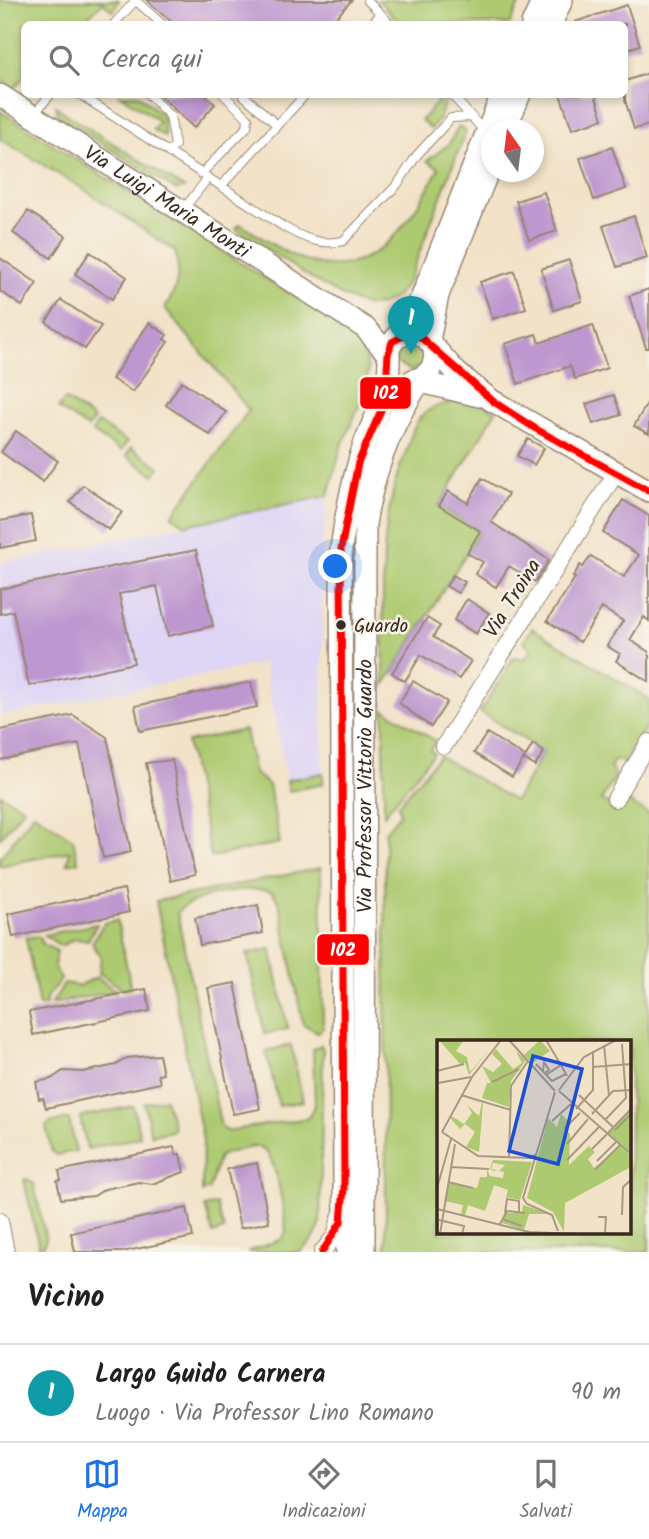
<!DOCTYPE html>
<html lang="it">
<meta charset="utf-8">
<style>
:root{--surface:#fff;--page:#f2f2f2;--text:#202124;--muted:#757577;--line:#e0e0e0;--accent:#1a73e8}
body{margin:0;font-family:Kalam,sans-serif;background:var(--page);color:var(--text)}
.compass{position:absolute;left:481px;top:119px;width:63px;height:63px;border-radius:50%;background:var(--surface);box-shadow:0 4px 10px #0003;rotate:346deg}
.you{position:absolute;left:336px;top:567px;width:24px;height:24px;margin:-18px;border:5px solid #fff;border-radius:50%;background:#1a73e8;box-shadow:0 0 0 10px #1a73e833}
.badge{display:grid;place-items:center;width:46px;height:46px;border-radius:50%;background:var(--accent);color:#fff;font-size:23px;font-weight:700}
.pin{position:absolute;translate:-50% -58px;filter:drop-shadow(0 2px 4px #0008)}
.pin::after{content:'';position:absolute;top:37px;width:24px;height:21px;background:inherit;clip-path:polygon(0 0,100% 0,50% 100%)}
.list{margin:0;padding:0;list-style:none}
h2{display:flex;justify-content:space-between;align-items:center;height:91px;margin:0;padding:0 28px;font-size:30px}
h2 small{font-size:23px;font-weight:400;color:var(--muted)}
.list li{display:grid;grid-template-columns:46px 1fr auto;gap:21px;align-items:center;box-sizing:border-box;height:98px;padding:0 28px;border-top:2px solid var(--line)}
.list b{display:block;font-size:26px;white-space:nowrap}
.list p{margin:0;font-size:23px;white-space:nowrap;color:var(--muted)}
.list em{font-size:23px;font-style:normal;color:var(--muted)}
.icon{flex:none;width:38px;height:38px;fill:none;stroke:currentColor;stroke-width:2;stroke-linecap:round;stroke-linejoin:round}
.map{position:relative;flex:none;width:649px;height:1252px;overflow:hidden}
.search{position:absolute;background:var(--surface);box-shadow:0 4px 10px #0003;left:21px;right:21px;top:21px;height:77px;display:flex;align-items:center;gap:18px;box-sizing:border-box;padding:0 24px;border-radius:10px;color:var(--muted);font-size:26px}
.sheet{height:189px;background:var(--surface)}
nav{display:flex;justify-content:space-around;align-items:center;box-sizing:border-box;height:98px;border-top:2px solid var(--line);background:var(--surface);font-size:19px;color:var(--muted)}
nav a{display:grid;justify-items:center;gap:4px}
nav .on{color:var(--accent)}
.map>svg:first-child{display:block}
.built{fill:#dfd5f5}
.green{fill:#adca71;stroke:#747a48;stroke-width:2;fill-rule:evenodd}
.building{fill:#bd97cf}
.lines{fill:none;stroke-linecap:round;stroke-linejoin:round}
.service-casing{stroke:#968672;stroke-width:10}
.minor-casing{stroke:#968672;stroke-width:18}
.tertiary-casing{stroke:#968672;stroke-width:24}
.service{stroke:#fff;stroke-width:8}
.minor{stroke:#fff;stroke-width:16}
.tertiary{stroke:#fff;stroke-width:21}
.bus-1-casing{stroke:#f7f3e8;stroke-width:12}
.bus-1{stroke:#f00;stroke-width:7}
.bus-dot{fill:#3b2a1e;stroke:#f7f3e8;stroke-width:2.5}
.labels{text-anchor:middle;stroke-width:5;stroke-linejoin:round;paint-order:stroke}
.bus-label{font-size:19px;fill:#3b2a1e;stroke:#f7f3e8;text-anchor:start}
.street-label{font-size:21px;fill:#3b2a1e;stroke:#f7f3e8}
.inset-road{fill:none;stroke:#a99883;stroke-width:2}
.view{fill:#1d4ed8;fill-opacity:0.15;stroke:#1d4ed8;stroke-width:3.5}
.inset-edge{fill:none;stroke:#3b2a1e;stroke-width:3.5}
.line-badge{stroke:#f7f3e8;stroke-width:2.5}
.badge-label{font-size:19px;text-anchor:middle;font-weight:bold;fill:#fff}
</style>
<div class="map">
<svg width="649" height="1252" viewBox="0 0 649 1252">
<rect width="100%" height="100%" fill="#f7f3e8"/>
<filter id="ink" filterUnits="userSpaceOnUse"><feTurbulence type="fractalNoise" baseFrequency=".0143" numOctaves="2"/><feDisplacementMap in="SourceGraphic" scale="14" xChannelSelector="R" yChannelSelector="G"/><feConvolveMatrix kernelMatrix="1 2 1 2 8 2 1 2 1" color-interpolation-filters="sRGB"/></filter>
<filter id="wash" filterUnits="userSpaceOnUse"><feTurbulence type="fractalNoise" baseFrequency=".00686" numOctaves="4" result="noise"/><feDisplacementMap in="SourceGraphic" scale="28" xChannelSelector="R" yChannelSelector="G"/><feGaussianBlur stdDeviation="1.57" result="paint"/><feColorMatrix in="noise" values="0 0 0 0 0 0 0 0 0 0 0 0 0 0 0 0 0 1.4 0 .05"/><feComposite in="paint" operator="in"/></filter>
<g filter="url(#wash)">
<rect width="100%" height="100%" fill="#f2e2c7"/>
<!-- built -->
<path class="built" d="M328,496L322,548L323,773L287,780L264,663L0,716V563Z"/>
<!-- green -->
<path class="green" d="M0,0H119L113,12L103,2L81,24H24V77L14,88L0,80Z
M378,0H465L469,3L472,0H521L510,24H401Z
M120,95H139L163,116L165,137L153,130L159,121Z
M431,95H441L445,99L440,118L431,129L421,120L438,102Z
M56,106L66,114L184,188L176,190L58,116Z
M0,111L360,338L368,369L366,389L341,448L328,496L186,525L172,516L249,410L165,308C177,291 181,271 175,251L85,190L0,139Z
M459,126L466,131L408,282C400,294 388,304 373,306C348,308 262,245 236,229L240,224C258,235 277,249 296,257C371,289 410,223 439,168L427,161L449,144Z
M410,341L423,348L425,365L411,371L397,363V349Z
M65,399L94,419L88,428L58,408Z
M473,399L496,411L439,506L480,531L384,686C384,606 375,523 407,449C410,439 413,427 419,419C431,403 455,402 473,399Z
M98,423L127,442L121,451L92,432Z
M131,448L160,467L154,475L126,456Z
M532,628L649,699V722L624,762L615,760L610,767L616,776L601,800L618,810L625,800L649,814V1252H386L385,832L400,813L398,805L439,756L515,801L544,752L480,712L514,657L525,659L531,650L524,641ZM439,1042H630V1233H439Z
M384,709L436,741L430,750L434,753L384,815Z
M245,730L254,773L269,785L280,843L211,857L187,742Z
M323,773V784L289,791L287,780Z
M0,794L24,808L0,838Z
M34,813L73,839L78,862L67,864L70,851L0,866V858Z
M321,868L323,1028L318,1032L303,1024L279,902L273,893C256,883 188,896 177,913L221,1127L227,1131L308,1118L315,1105L313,1049L321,1045L323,1050L320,1226L313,1240L300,1252H247L282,1239L286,1232C285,1217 276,1153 262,1148C252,1144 229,1153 219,1156L209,1189L202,1192L203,1140L156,901Z
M117,920L131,988L123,989L99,973L101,957L92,943L104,923Z
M97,924L88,940L74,939L61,946L44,935Z
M38,936L44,945L57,951L54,966L61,979L46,998V1005L39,1006L26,938Z
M271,949L288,1029L265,1034L247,954Z
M97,977L116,991L51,1004L65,983L79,986Z
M291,1045L303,1101L279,1106L266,1051Z
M165,1099L174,1127L171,1131L151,1135L144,1103Z
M133,1106L140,1137L87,1149L80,1117Z
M69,1119L76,1151L56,1155L52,1152L46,1127L50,1123Z
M27,1179L34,1184L46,1240L40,1252L24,1180Z
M216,1204L224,1230L213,1234L205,1207Z"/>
<g id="blocks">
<!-- building -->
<path class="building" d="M147,0H352L330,24H174Z
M627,5L640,45L625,50V24H575V22Z
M649,73V125L634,129L625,100V81Z
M158,94H204L215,104L194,128Z
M560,94H595L603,119L572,129Z
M612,147L626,189L594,200L580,158Z
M544,192L557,231L529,240L516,201Z
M28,211L66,236L51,258L13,233Z
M634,216L647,258L617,267L603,226Z
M90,252L127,277L112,299L75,274Z
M0,258L37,283L22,306L0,291Z
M569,260L582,301L554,310L541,269Z
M514,271L526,308L493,319L480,282Z
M649,289V348H646L629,296Z
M61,300L101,326L85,349L46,322Z
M149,323L167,335L164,339L168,342L133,392L112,379Z
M593,325L607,368L575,379L570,366L518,384L505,344L536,334L539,343Z
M182,381L226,412L210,435L166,405Z
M614,395L621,415L593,424L586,404Z
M649,400V434L634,426Z
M16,431L58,461L43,482L1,452Z
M528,439L544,448L534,465L517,456Z
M482,478L508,494L491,522L549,560L535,582L509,566L496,587L475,574L483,562L467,553L480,531L439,506L448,491L468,503Z
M83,485L122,512L109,530L70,502Z
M623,500L649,516V621L644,617L630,640L649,652V682L616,661L620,654L607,646L623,621L602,608L580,642L547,621L575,578L573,577L580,565L583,567L591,556L624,577L639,555L603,533Z
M31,515L36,541L0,548V521Z
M196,550L213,626L168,636L157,586L119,594L134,663L29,686L13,611L0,614V589Z
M453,575L465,582L458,593L446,586Z
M467,599L489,613L476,634L454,620Z
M427,618L440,626L433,637L471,661L459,679L421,655L405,681L392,673Z
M413,681L447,702L431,727L399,703Z
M251,682L257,707L140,731L135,706Z
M73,715L107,737L131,852L103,858L79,744L0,760V730Z
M487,733L525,757L512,777L474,753Z
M533,744L544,752L535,766L524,759Z
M172,760L195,875L170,881L146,763Z
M124,889L129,912L13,937L8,914Z
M258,905L263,933L200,945L195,918Z
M235,983L260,1109L233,1114L208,988Z
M146,989L150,1011L33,1035L29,1012Z
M159,1055L163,1074L158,1075L160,1083L46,1108L43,1098L39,1099L36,1082L51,1079L63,1071L83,1072L116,1065L127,1058Z
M174,1147L176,1155L180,1154L184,1172L152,1184L139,1182L105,1189L94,1196L61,1199L57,1181L61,1180L59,1171Z
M257,1163L269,1222L240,1228L227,1169Z
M187,1208L193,1237L122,1252H75L71,1233Z"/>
</g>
</g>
<g filter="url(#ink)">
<use href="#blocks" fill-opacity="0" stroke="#968672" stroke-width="2"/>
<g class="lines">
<!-- service casing -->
<g class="service-casing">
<path id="service" d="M135,0L162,24
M367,0L381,14
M114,24L135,1
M371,24L381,14L390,24
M79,94L284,227C303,238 321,246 343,241L397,185L417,155L451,118L472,117
M148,94L170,116L175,145L169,153
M242,94L277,125
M451,94L484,131
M33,115L51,94
M201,174L247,127L248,118L223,94
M221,186L306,94
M182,211L208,178"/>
</g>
<!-- minor casing -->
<g class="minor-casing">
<path id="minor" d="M444,746L616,473
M615,799L649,742
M0,1221L6,1252
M322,1252L335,1236L341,1215"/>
</g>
<!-- tertiary casing -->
<g class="tertiary-casing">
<g id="tertiary">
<path d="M532,24L543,0"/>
<path d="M551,24L562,0"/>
<path id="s1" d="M0,95L365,328L388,354"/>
<path d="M505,130L520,94"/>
<path d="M396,338L421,299L502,94"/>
<path d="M429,341L438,295L491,164"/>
<path d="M389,364V348L396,338L410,332L424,336L457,373L491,400L649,491"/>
<path d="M413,380L479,396"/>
<path d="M414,380C429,376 437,365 434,349"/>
<path d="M347,1252L344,1188L341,549C346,512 353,477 365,442C377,411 387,401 389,365"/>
<path id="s2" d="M364,1252L365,524C374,469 392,420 424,376"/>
</g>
</g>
<!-- service -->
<use href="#service" class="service"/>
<!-- minor -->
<use href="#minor" class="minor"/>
<!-- tertiary -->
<use href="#tertiary" class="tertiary"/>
<!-- bus-1 casing -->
<g class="bus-1-casing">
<path id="bus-1" d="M322,1252L341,1222L344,1188L341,549L358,463L385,401L388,354L392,342L410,332L418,335L494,402L536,429L649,491"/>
</g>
<!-- bus-1 -->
<use href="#bus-1" class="bus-1"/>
</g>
</g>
<!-- markers -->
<circle class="bus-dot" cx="341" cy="625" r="6"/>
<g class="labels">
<!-- bus labels -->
<g class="bus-label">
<text x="354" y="632">Guardo</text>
</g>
<!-- street labels -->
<g class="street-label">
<text dy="7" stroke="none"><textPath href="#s1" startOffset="198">Via Luigi Maria Monti</textPath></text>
<text transform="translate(512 598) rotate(-58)" y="7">Via Troina</text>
<text dy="7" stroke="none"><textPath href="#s2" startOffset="466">Via Professor Vittorio Guardo</textPath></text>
</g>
</g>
<!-- overview -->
<g transform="translate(437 1040)">
<rect width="194" height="194" fill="#f2e2c7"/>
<path d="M2,0H27L19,11L30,17L33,32L50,12L32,35L28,23L23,24ZM103,0L113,11L95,23L87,15ZM59,9L76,29L85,23L79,11L89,20L74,41L72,67L45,58L50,43H54L45,26L56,32L65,24L55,14ZM32,60L38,61L46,63L42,112L29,107L38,92L28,84L23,89L14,79L13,75L27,84L35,73L30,65L42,76L45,63ZM194,69V113L171,94ZM124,74L132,82L128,89L133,94L132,125L152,106L158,112L151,119L157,128L183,106L194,116L192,128L128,163L127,192L116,172L90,158L111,78L120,87ZM56,120L95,122L83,160L69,157L71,150L57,145L48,171L31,165L28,175L24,174L26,165L7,161L12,143L40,148L43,137H50V129L53,136L66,138L67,132L62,131L68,125L56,123L54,129L60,130L57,131L53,129ZM86,165L113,174H92L87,190L65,183L69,173L85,172Z" fill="#adca71"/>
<path class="inset-road" d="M72,0L118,51M109,0L124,25M167,5L172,56M0,15V46M99,24L115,41L129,34M155,27L195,24M0,31L27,24M106,31L107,22L112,30L108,33M109,35L124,25L130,36M55,42L82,29M1,43L34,37M122,50L147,17L179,0M122,51L195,115M118,52L86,158L90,164L115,175L121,191M24,55L74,70M142,55L176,87M139,69L156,50V11M155,74L176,51L195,50M168,80L189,58L185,4M115,81L134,64M127,89L143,73M178,90L195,73M5,92L35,37L64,0M5,92L41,116L94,118L99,114M170,94L195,68M130,104L151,79M155,109L170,94M72,118L74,46L91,21M130,120L162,87M160,121L179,102M14,127L52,129M158,130L183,105M11,142L36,148M0,148L14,99M0,169L92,192L140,194M68,173L70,159L82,161V172M185,175L186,147L195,139M161,177H169L168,194M65,179L85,186M2,180L27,186L25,194M63,184L70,171L88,173M3,194L18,104"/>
<path class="view" d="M96,16L145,29L121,124L72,111Z"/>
<rect width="194" height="194" class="inset-edge"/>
</g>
<g class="line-badge">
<rect x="359" y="376" width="53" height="34" rx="7" fill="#f00"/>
<rect x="316" y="933" width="54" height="33" rx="7" fill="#f00"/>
</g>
<g class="badge-label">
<text x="386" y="399">102</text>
<text x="343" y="956">102</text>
</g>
</svg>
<svg class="compass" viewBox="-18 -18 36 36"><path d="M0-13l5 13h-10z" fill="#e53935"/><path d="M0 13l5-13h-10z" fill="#757577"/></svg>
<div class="you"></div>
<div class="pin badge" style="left:411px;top:354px;background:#0f9aa8">1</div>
<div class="search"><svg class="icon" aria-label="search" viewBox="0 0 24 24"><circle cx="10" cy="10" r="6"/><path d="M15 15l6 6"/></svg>Cerca qui</div>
</div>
<section class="sheet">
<h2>Vicino<small></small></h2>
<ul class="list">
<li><span class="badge" style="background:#0f9aa8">1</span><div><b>Largo Guido Carnera</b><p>Luogo · Via Professor Lino Romano</p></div><em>90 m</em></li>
</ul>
</section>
<nav>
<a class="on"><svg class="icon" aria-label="map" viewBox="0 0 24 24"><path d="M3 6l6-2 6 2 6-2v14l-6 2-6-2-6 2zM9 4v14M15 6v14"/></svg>Mappa</a>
<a><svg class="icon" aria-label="directions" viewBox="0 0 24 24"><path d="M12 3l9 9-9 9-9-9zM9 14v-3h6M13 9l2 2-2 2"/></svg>Indicazioni</a>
<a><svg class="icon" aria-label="saved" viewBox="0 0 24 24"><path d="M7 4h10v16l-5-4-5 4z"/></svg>Salvati</a>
</nav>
